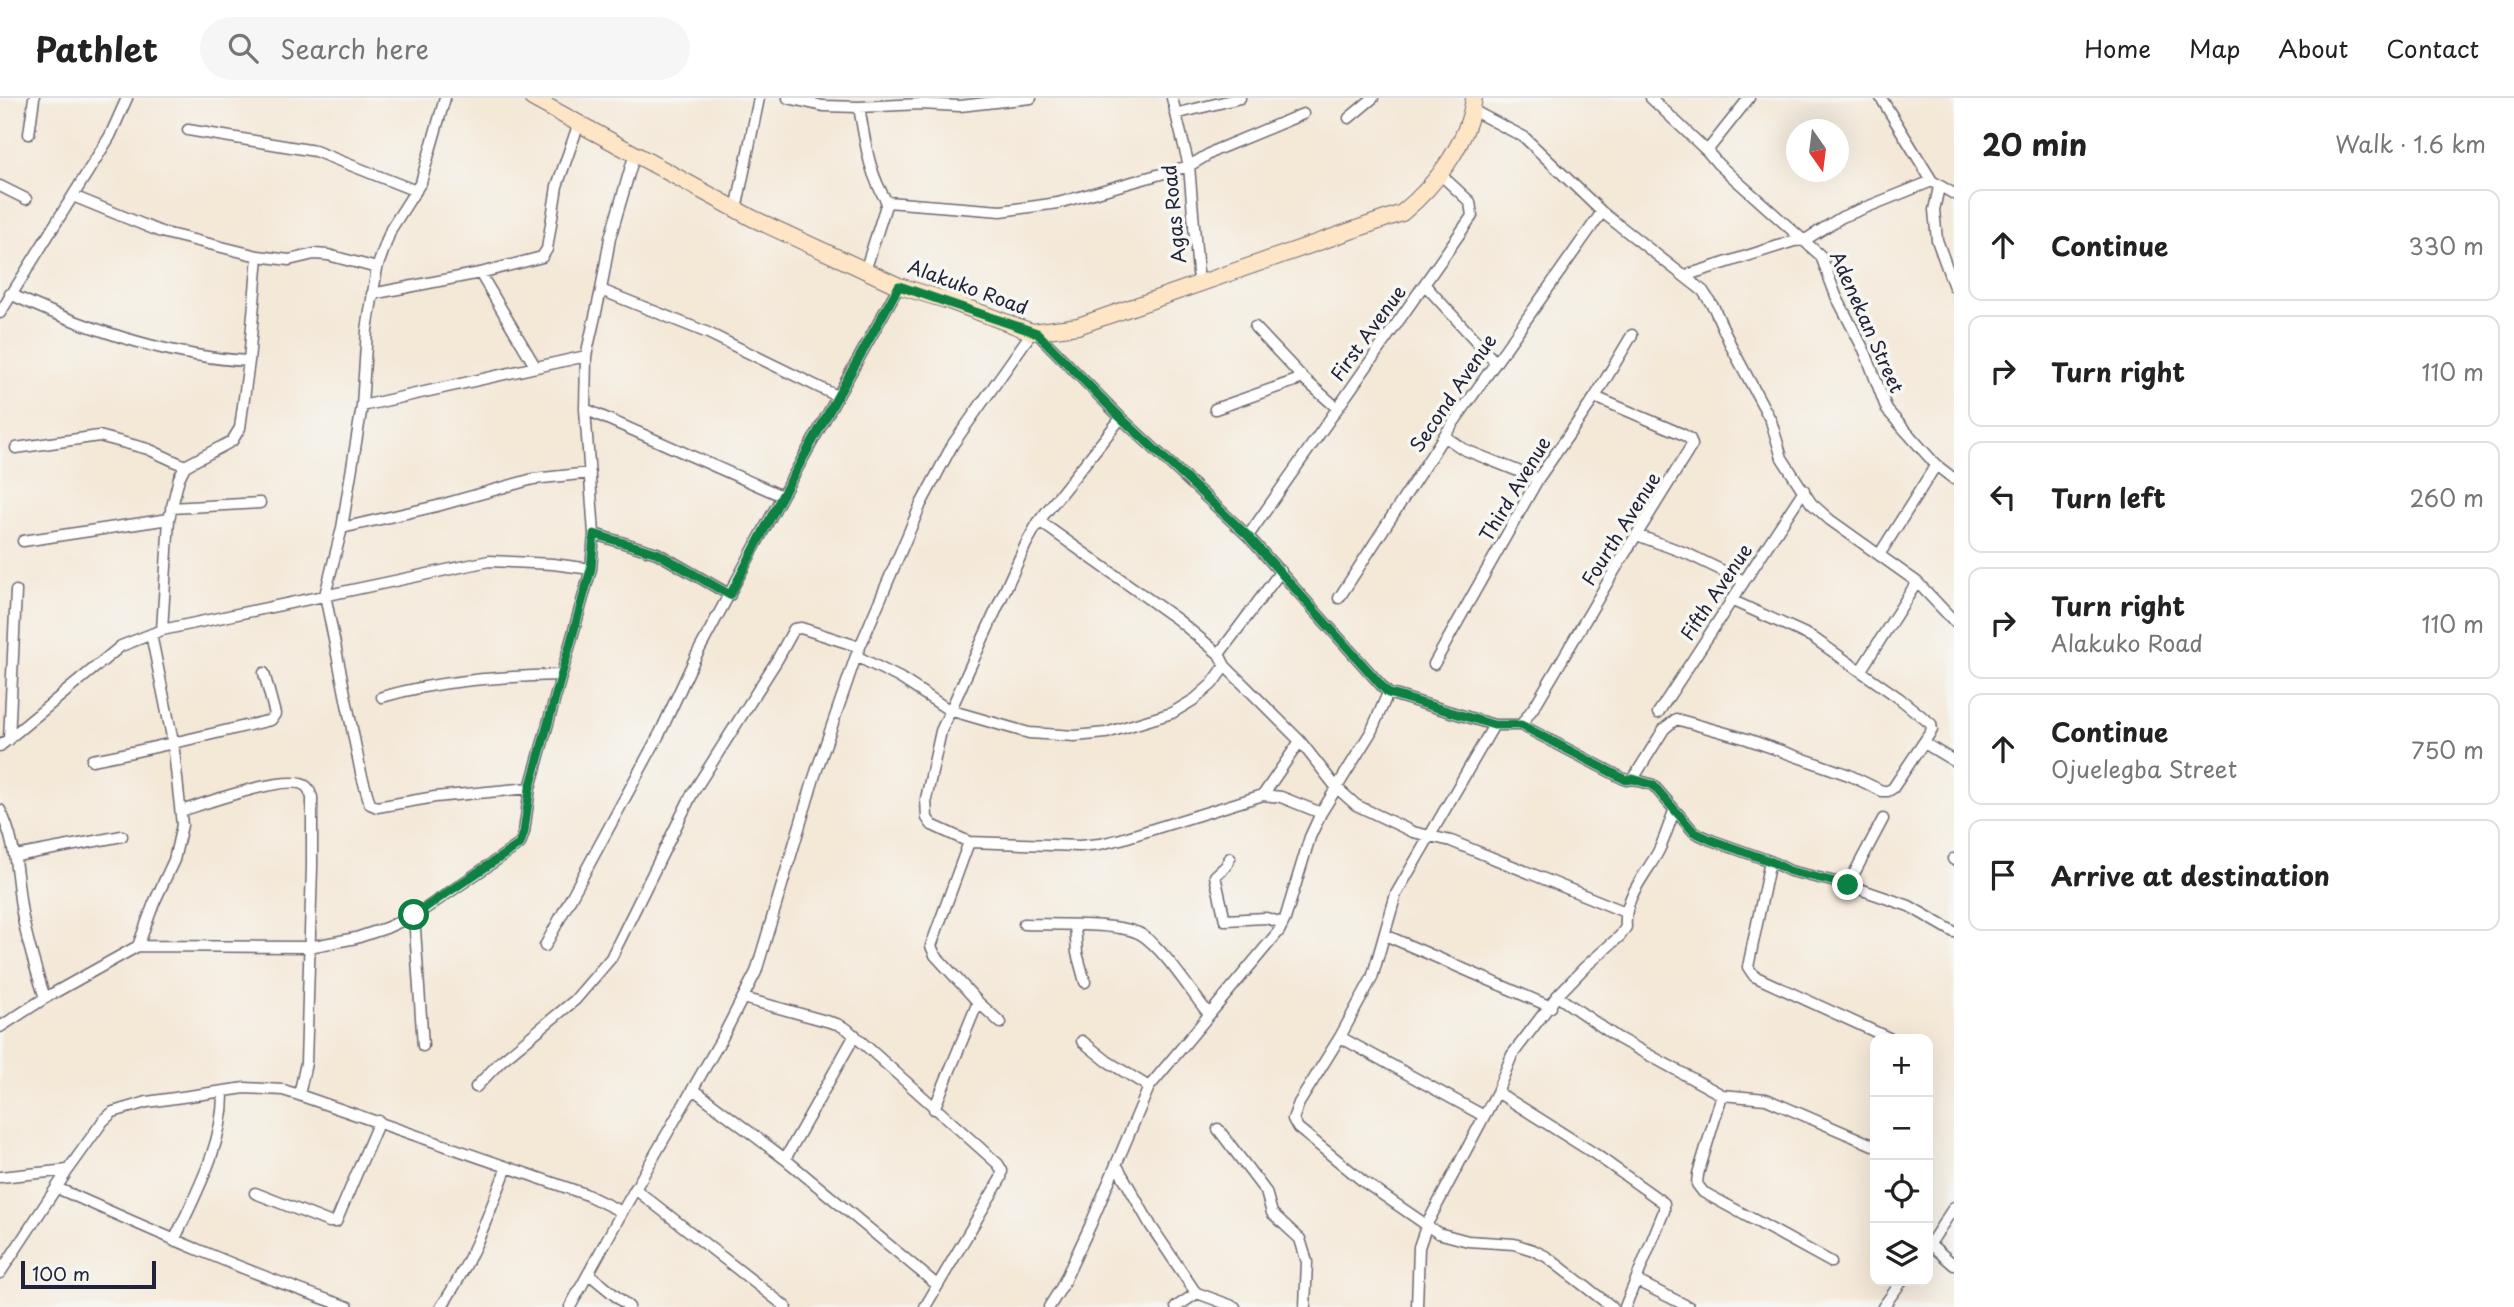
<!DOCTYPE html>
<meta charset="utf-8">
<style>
:root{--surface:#fff;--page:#f6f6f6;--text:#222;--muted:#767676;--line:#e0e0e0}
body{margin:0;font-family:"Playpen Sans",sans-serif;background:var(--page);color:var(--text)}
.controls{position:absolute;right:21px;bottom:21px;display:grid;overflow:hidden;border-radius:14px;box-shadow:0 7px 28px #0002}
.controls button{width:63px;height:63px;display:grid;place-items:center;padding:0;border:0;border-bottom:2px solid var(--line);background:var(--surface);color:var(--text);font:35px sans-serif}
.compass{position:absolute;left:1786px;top:21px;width:63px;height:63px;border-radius:50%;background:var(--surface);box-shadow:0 7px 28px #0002;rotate:166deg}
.scale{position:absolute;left:21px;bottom:18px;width:135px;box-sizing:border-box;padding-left:7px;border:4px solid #22223b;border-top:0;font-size:19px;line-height:24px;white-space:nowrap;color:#22223b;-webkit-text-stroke:5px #f6f6f2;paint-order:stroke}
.stop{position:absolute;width:21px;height:21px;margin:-16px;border:5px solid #0b8043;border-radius:50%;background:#fff}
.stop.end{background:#0b8043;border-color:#fff;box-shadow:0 2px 7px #0008}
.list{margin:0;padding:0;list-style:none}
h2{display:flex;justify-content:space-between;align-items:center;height:91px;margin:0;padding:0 28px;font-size:30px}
h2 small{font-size:23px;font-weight:400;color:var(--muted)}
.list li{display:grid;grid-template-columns:46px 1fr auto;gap:21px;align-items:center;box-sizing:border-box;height:112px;margin:0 14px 14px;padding:0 14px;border:2px solid var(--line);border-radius:14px}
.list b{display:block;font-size:26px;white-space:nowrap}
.list p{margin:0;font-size:23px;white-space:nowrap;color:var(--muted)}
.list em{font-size:23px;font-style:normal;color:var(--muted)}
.icon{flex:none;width:38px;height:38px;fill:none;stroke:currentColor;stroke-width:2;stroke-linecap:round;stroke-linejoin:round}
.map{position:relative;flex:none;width:1954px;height:1209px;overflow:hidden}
header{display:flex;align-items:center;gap:42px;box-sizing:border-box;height:98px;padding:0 35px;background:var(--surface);border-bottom:2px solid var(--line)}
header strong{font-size:33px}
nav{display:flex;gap:38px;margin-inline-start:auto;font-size:24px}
.search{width:490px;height:63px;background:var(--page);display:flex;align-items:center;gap:18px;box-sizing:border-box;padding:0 24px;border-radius:38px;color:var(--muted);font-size:26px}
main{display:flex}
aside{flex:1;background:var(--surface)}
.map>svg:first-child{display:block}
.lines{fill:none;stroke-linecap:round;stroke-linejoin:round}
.street-casing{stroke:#6c6772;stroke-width:13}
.secondary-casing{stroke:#6c6772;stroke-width:18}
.street{stroke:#fff;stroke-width:10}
.secondary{stroke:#fde5c5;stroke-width:16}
.route{stroke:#0b8043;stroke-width:9}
.labels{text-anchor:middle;stroke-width:7;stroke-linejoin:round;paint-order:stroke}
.street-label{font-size:19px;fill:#22223b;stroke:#f6f6f2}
</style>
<header>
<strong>Pathlet</strong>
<div class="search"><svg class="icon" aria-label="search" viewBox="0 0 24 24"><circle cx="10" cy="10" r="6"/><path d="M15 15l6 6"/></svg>Search here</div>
<nav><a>Home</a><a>Map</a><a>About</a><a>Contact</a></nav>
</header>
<main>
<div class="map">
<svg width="1954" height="1209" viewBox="0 0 1954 1209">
<rect width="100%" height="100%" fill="#f6f6f2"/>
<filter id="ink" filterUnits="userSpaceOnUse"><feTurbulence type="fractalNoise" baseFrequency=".0143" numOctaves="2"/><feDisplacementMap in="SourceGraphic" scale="14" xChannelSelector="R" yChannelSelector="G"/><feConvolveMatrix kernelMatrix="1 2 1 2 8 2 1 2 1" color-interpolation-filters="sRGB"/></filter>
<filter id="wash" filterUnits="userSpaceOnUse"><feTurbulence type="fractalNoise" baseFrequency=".00686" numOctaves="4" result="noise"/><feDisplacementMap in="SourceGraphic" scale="28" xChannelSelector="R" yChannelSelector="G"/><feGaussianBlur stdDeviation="1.57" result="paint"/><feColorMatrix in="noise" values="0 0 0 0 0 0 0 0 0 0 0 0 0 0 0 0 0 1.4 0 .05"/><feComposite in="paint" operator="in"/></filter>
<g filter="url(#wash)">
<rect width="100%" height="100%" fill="#f4e8d7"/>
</g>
<g filter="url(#ink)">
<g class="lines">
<!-- street casing -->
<g class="street-casing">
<path id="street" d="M445,0L421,84L391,131L377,170L367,232L362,308L342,430L325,497L361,675L370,706L377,709L435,699L530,690
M788,0L823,8L859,9L920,6L960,8L1031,0
M1172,0L1189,68L1199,187
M1651,0L1707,53L1718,66L1821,158L1836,198L1866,256L1887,312L1936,367L1954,381
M1881,0L1932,83L1954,96
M859,9C865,41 868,75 887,104L1001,113L1058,105L1189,68L1216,52L1303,16
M1472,12L1524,39L1602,114L1703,193L1714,210L1732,250L1771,323L1782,360L1811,405L1830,422L1917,484L1954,523
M1175,16L1240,0
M1349,20L1373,0
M188,32L315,53L416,93
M29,36L34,0
M1707,53L1749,0
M0,88L26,101
M1939,89L1934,112L1937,142L1954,189
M73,98L161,134L258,158L289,162L314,156L328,157L377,170
M736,112L759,0
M866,170L887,104
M480,175L535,268
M1684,178L1794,143L1805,142L1842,119L1932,83
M1425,187L1495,264
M601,192L708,235L837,298
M10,196C84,230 167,259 249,263
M372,196L480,175L542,159L547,151L557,88L579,25
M0,215L110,38L127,0
M1255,229L1303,280L1336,309
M1037,235L1121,320L1248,438L1388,595L1494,627H1521L1626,682L1633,681L1653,687L1694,734L1711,742L1770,763L1790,773L1848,787L1909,808L1954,834
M362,308L586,258
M585,311L782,398
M1215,311L1303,280
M1121,320L1039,423L1026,446L941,633L926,701L927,720L932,727L969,744L1079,748L1100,746L1121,741L1263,697L1281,699L1321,715
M1444,338L1463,351L1538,381
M16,350L99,338L148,351L185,368
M171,410L260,405
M1039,423L1178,522L1219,556L1225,568L1300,643L1336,689L1356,707L1413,734L1451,743L1625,814
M342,430L437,408L533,381L590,375
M594,436L657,455L730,497
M1637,437L1688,456L1744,483
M1248,438L1472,118L1470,104L1440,76
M23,443L169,421
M1879,457L1936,367
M1339,500L1444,338L1602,114
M162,532L169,421L179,380L185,368L232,343L240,330L249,263L258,158
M1219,556L1281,473
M856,558L900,580L949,612L1029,635L1075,638L1106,635L1172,615L1195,601L1212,586L1225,568
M1434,566L1538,381L1595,299L1632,237
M1861,572L1917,484
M382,599C440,582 500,579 560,577
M1658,615L1804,392
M1494,627L1396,796L1372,880L1340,939L1299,1005L1293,1021L1298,1030L1364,1084L1438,1135L1468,1143L1514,1146L1533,1152L1547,1159L1612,1209
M1521,627L1536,606L1616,470L1692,347L1690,341L1682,336L1595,299
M9,642L16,493
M1924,645L1954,663
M0,648L121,548L162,532L489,463L553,466L591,471
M92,662C152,651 211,636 271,622L275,616L264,575
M1633,681L1664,631L1676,621L1747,641L1849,677L1882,693H1888L1893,690L1932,632L1931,626L1899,600L1812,539L1731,502
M1263,697L1300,643
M0,712C17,745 16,780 22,815C27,844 36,872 45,900
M181,713C201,707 292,673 307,689C310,692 310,696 312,699V769L306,965L299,997
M969,744L931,848L935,857L978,904L1001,925
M16,758L122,738
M1230,760L1226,768L1215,778L1225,822L1266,820L1283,825
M1953,761L1954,762
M1770,763L1748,869L1754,878L1891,941
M1848,787L1883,721
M414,817L423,948
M1024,826C1050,827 1122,824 1142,837C1164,851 1191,894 1208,915
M1075,828L1077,855L1085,884
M1385,837L1551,909
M138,848L154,805L174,762L182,727L173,644L151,536
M545,848L660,635L696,558L782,398L899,188
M1557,898L1618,940L1722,997L1766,1001L1875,1048
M743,900L837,926L847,931L998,1066L1002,1073L1001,1080L925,1209
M0,929L45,900L138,848L309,849L356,840L386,830L419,815L520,746L524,734L530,690L591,471L594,436L585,311L586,258L601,192L610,140L635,55
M1340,939L1484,1018
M1082,943L1107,963L1149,989
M476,989L501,963L575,902L611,860L692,696L777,562L794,531L801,530L860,549
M693,991L785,1061L937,1187
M1497,994L1595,1056L1664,1105V1113L1625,1209
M1722,997L1698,1076L1697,1086L1703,1094L1831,1164
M934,1011L978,904
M1218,1031L1266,1094L1272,1115L1300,1141L1307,1164L1305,1209
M785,1061L855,937
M1116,1066L1151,1128L1194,1192L1197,1195L1235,1209
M0,1079L68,1072
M57,1090C153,1133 248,1175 348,1209
M635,1091L786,1209
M255,1095L329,1124H336L379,1023
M174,1143C195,1097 224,1046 223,994
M1930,1146L1954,1167
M1928,1149L1954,1109
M0,1175L68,1072L103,1023L113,1014L147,1004L245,990L283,992L299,997L585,1096L622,1114
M589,1176L629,1209
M1637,1183L1689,1209
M441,1209C471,1166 488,1118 507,1069
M570,1209L622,1114L722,940L756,874L814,680L856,558L921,406L953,346L1032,234
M1049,1209L1061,1190L1090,1128L1149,989L1279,833L1285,821L1310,739L1321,715L1371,634L1388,595
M1176,1209L1197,1195
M1417,1209L1419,1149L1427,1126L1497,994L1512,957L1557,898L1585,869L1620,838L1626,829C1623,800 1645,778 1658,754C1665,741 1669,726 1674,713
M1883,1209L1902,1183"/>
</g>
<!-- secondary casing -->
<g class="secondary-casing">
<path id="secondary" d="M532,0L752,120L899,188L949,203L1032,234L1078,228L1402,115C1436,87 1468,45 1474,0"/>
</g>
<!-- street -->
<use href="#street" class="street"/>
<!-- secondary -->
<use href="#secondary" class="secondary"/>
</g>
</g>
<g class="lines" filter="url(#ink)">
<!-- route -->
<path class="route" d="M414,817L520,746L524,734L530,690L591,471L594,436L657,455L730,497L782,398L899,188L1037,235L1121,320L1248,438L1388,595L1494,627H1521L1626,682L1633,681L1653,687L1694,734L1711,742L1770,763L1790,773L1848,787"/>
</g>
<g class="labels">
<!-- street labels -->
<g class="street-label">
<text transform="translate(1174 116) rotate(-96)" y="7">Agas Road</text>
<text transform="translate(968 189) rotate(20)" y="7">Alakuko Road</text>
<text transform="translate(1867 224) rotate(66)" y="7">Adenekan Street</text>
<text transform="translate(1368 235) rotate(-54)" y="7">First Avenue</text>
<text transform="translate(1453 295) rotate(-56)" y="7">Second Avenue</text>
<text transform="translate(1515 391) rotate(-59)" y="7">Third Avenue</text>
<text transform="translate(1621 431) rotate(-58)" y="7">Fourth Avenue</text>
<text transform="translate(1716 494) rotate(-56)" y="7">Fifth Avenue</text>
</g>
</g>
</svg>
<div class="controls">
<button>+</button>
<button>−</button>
<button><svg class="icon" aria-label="locate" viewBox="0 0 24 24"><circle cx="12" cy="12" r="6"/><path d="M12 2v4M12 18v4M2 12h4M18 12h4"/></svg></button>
<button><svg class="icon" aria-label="layers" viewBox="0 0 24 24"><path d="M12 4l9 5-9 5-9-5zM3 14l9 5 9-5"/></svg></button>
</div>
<svg class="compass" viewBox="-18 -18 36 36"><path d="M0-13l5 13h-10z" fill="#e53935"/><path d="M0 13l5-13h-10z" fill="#767676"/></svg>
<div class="scale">100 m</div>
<div class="stop" style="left:414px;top:817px"></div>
<div class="stop end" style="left:1848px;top:787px"></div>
</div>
<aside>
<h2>20 min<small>Walk · 1.6 km</small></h2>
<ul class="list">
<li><svg class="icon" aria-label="ahead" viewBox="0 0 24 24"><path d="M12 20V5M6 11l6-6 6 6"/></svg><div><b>Continue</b></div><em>330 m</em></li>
<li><svg class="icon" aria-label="right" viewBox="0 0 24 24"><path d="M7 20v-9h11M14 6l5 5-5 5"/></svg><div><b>Turn right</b></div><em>110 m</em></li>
<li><svg class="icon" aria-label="left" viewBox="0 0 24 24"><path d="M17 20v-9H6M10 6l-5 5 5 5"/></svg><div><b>Turn left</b></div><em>260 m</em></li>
<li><svg class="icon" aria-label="right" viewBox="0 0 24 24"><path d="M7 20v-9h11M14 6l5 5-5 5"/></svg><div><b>Turn right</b><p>Alakuko Road</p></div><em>110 m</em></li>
<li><svg class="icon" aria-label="ahead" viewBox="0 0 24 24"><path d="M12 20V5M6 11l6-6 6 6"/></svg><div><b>Continue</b><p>Ojuelegba Street</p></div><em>750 m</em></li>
<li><svg class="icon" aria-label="arrive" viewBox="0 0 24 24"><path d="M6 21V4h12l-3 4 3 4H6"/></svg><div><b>Arrive at destination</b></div></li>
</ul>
</aside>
</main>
